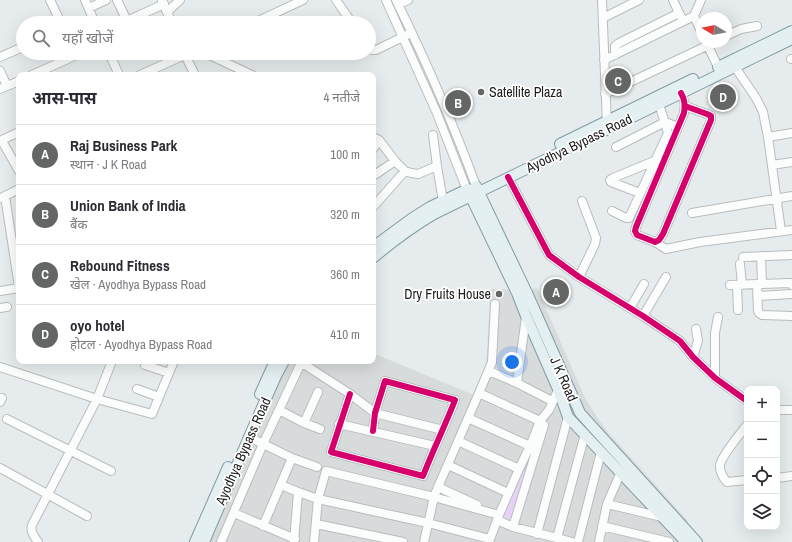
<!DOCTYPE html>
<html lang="hi">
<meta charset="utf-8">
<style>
:root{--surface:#fff;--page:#f2f2f3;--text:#2b2b33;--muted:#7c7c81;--line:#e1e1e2;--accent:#646666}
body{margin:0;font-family:"Archivo Narrow","Noto Sans Devanagari",sans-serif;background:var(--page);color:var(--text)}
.controls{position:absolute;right:12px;bottom:12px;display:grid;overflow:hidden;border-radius:8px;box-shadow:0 4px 16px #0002}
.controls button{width:36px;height:36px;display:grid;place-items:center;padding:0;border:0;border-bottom:1px solid var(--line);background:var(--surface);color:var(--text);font:20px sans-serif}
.compass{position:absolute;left:696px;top:12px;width:36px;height:36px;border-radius:50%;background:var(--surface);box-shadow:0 4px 16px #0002;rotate:280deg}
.you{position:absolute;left:512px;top:362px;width:14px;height:14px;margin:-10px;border:3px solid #fff;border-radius:50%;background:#1a73e8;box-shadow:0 0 0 6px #1a73e833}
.badge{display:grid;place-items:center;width:26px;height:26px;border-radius:50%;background:var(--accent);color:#fff;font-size:13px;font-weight:700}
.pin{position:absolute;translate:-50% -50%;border:2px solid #fff;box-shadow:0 1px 4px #0006}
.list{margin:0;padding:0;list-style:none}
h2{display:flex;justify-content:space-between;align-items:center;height:52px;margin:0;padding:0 16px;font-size:17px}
h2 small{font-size:13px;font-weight:400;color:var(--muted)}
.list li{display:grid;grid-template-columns:26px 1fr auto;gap:12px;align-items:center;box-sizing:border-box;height:60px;padding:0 16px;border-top:1px solid var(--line)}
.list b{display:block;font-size:15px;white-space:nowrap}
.list p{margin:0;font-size:13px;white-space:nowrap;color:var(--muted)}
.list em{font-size:13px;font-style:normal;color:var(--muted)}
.icon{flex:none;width:22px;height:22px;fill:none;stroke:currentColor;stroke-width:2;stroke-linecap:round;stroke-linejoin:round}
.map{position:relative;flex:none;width:792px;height:542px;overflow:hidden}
.search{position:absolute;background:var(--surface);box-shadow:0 4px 16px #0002;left:16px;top:16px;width:360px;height:44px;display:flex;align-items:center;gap:10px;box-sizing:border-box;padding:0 14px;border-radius:22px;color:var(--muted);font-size:15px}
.panel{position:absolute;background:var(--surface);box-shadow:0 4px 16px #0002;left:16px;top:72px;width:360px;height:292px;border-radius:8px}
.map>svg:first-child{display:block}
.residential{fill:#d8dbdc}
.park{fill:#e7d2f6}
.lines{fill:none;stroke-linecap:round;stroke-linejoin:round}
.minor-casing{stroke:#b9bcbd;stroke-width:10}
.major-casing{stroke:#829ba3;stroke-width:12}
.minor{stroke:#fbfcfc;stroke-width:8}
.major{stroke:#e3eff1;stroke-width:10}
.cycleway-casing{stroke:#fff;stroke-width:8}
.cycleway{stroke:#d6006c;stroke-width:6}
.poi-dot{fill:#646666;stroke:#fff;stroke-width:1.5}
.labels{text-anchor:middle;stroke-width:3.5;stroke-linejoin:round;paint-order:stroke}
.poi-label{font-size:14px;fill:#1e1e1e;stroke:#fff;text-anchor:start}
.street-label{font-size:14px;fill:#1e1e1e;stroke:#fff}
</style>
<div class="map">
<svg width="792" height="542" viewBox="0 0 792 542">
<rect width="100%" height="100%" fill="#e6eced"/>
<!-- residential -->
<path class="residential" d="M537,288L586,400L606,430L688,521L683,542H202L282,361H373V353L474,395L486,366L491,289L526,290Z"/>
<!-- park -->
<path class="park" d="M542,427L513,520L502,517Z"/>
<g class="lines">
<!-- minor casing -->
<g class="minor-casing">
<path id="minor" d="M50,0L61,23
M85,0L95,23
M117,0L127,21L164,4
M336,0L352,23
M386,0L436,111L467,190
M396,0C426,61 453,123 476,186
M602,0L607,125
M673,0L681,17
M162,1L172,23
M399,4L408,0
M89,8L106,0
M168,11L180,0
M694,16L702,33
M603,18L639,0
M254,23L303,0
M726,36L741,29L757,26
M706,42L718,67
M369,46L372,50H376L407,35
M109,53L119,75
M184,53L195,75
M205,53L252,75
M615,55V46L619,43L679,13
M0,57L23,47
M791,59H792
M604,60L694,16L701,0
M735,67L756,98L763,112L768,137L781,231
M0,71L7,86
M32,75L81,53
M140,75L189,53
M0,89L19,81
M681,93C685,100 685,105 684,113L636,227L635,231L637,235L655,242L659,240L663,234L711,120V116L707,114L685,106
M605,94L715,42
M433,135L437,166L443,201
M373,137L379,140L395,161L405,171L411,173L418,174L437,166
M768,137L792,133
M0,141L19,132
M2,141L19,171
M616,147L665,122L678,127
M373,149L379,140
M772,165L792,162
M376,174L395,161
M508,177L549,255L579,277L643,316L680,341L693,357L715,378L747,401
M640,193L611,182L610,180L613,178L654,161
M5,196L19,287
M1,198L19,189
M373,207L405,171
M612,211L626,218H629L668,133L659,104
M692,213L792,196
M655,242L666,249L700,242L792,230
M761,256L762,284
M743,257L792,255
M740,264L742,285
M579,277L595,244L596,238L582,201
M757,284L758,311L759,313L762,315L792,316
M730,285L789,283H791L792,285
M737,285L738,310
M0,291L19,288
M757,296L792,294
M0,308L7,307
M630,308L644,284
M643,316L666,277
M693,357L698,341L696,329
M299,361L350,394L375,413L443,430
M145,365L169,373
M0,367L97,399L152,414L174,361
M489,371L517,383L552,401
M715,378V333L718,317
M517,383L526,317
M137,389L159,397
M479,393L540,421
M350,394L331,452L423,476C433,450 445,426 455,400L385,381L375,413L373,431
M0,402L2,398
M279,410L304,423L320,429
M777,410H792
M468,418L530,446
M7,419L111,471
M304,423L318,392
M339,424L435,446
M747,425C740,434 722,455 720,465C719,470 723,478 727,482L747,480
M249,437L292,458L317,467
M458,441L519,469
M448,465L508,493
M0,468L87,516
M777,478L792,476
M281,485L298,492L318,499L428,523L490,539
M438,487L477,505
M607,504L662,517
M234,513L295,539
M497,520L513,527L557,538L572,542
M316,524L403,542
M263,526L292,458
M602,526L669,542
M513,527L544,425
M537,534L568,417
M557,538L585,434
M38,542C34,536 30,532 32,525L97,399L112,361
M221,542L263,444L301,363
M294,542L298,492
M314,542L318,499L326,471L434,497L499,515
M424,542L434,497L438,487L479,393L492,362L495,304
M489,542L499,515L519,469L530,446L540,421L549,410L560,386
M578,542L601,452
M599,542L607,504L621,472"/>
</g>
<!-- major casing -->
<g class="major-casing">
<path id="major" d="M718,67L792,31
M560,144L693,79
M476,186L528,295L580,413L697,542
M468,191L517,293L526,316L558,389L568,417L686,542
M373,247L411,219L430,207L468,189
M373,258C393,241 412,227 434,214L792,39
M260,394L275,361
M195,542L228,467
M204,542L249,437L276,376L284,361"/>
</g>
<!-- minor -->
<use href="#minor" class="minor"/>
<!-- major -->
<use href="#major" class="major"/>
<!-- cycleway casing -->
<g class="cycleway-casing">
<path id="cycleway" d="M681,93C685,100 685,105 684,113L636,227L635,231L637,235L655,242L659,240L663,234L711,120V116L707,114L685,106
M508,177L549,255L579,277L643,316L680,341L693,357L715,378L747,401
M350,394L331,452L423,476C433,450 445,426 455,400L385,381L375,413L373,431"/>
</g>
<!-- cycleway -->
<use href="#cycleway" class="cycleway"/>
</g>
<!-- markers -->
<g class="poi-dot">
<circle cx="481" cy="92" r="4"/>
<circle cx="499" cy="294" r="4"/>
</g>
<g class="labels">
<!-- poi labels -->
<g class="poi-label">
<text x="489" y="97">Satellite Plaza</text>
<text x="491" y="299" text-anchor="end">Dry Fruits House</text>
</g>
<!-- street labels -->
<g class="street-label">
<text transform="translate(579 143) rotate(-26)" y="5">Ayodhya Bypass Road</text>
<text transform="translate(564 379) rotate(66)" y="5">J K Road</text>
<text transform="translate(243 451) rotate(-66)" y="5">Ayodhya Bypass Road</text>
</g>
</g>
</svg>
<div class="controls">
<button>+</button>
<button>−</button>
<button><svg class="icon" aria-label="locate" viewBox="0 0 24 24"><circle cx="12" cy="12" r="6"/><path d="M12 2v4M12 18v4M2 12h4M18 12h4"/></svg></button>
<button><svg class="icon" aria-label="layers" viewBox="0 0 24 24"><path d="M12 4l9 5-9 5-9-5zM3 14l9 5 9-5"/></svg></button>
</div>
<svg class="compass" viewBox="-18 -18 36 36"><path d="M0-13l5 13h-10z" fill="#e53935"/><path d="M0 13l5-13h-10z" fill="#7c7c81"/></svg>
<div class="you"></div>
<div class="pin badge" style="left:556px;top:292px">A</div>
<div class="pin badge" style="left:458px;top:103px">B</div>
<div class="pin badge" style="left:618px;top:81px">C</div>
<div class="pin badge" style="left:723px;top:97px">D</div>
<div class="search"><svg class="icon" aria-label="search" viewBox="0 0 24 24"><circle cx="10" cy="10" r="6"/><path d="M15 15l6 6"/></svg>यहाँ खोजें</div>
<section class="panel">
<h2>आस-पास<small>4 नतीजे</small></h2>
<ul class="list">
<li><span class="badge">A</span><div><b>Raj Business Park</b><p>स्थान · J K Road</p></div><em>100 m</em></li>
<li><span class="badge">B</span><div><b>Union Bank of India</b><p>बैंक</p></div><em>320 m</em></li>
<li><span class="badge">C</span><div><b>Rebound Fitness</b><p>खेल · Ayodhya Bypass Road</p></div><em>360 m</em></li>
<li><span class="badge">D</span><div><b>oyo hotel</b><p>होटल · Ayodhya Bypass Road</p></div><em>410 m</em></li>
</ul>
</section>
</div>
